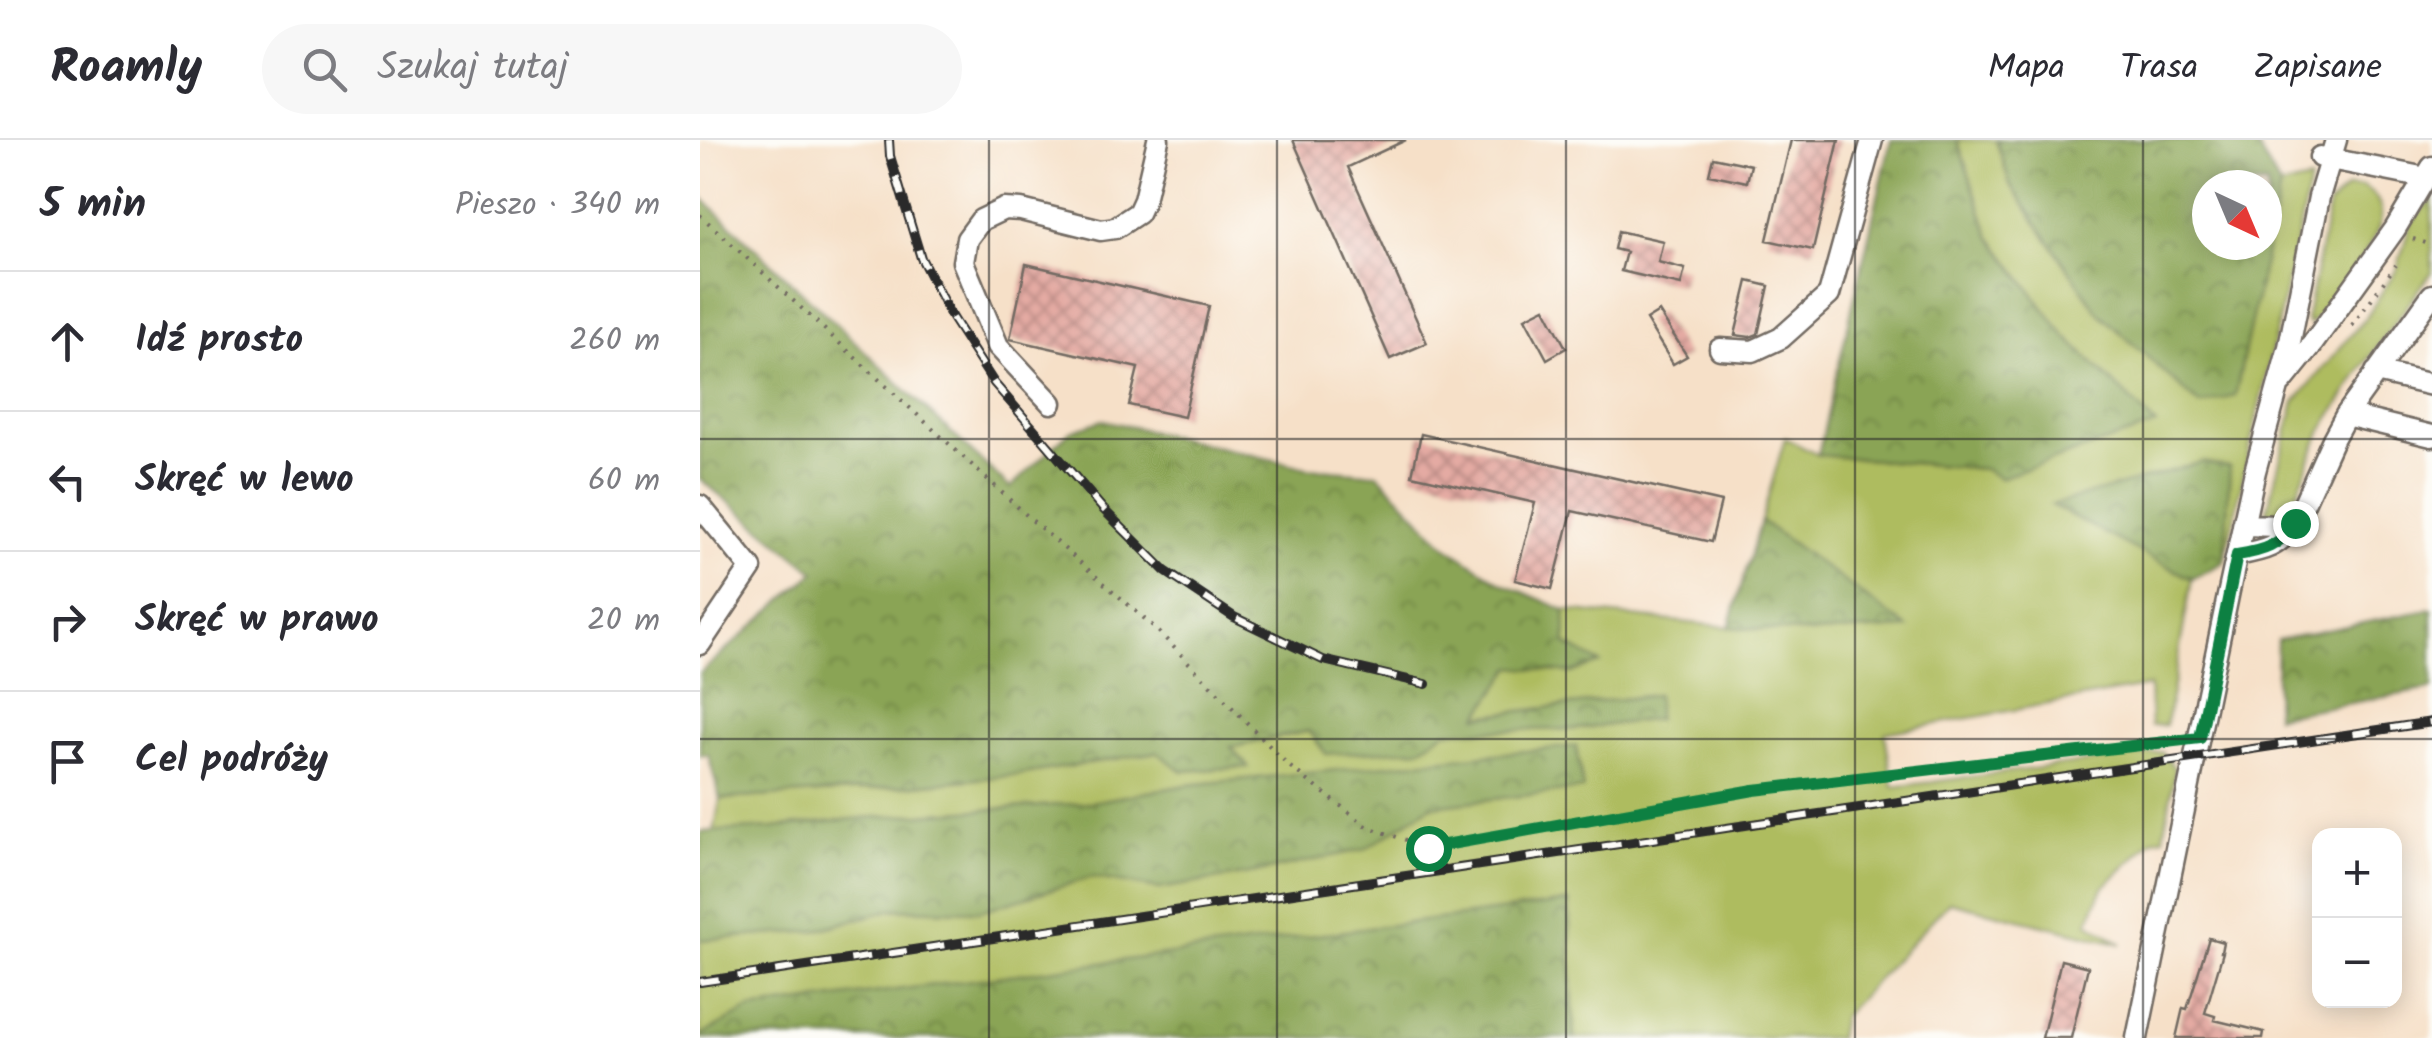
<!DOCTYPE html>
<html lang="pl">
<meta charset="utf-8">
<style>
:root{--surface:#fff;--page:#f7f7f7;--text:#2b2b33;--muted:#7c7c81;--line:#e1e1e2}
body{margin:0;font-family:Kalam,sans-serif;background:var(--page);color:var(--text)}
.controls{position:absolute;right:30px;bottom:30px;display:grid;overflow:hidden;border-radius:20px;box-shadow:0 5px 25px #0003}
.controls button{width:90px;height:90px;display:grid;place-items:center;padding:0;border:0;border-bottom:2px solid var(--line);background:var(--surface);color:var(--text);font:50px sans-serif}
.compass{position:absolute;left:1492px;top:30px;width:90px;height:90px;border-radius:50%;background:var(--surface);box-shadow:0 5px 25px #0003;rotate:136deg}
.stop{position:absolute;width:30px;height:30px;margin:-22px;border:8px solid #0b8043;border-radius:50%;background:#fff}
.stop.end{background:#0b8043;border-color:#fff;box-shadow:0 2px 10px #0008}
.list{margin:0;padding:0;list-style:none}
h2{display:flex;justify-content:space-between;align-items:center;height:130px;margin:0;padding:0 40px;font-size:42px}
h2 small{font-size:32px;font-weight:400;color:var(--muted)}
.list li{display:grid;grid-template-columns:65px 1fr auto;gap:30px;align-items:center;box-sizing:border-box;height:140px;padding:0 40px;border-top:2px solid var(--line)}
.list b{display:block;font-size:38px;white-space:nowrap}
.list em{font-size:32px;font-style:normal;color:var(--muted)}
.icon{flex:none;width:55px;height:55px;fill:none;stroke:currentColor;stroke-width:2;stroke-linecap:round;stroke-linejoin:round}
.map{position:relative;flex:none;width:1732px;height:898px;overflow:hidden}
header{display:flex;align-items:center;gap:60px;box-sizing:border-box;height:140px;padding:0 50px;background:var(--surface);border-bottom:2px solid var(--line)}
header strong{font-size:48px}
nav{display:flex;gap:55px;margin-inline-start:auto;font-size:35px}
.search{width:700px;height:90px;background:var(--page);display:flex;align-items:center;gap:25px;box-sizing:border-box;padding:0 35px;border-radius:55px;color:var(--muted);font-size:38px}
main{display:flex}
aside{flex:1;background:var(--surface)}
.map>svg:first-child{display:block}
.grass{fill:#aebc5e;stroke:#6c7444;stroke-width:2.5}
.forest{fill:url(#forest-crowns);stroke:#5a6840;stroke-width:2.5;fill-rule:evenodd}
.building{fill:url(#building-cross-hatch)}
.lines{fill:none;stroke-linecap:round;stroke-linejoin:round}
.minor-casing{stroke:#726a62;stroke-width:25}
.path{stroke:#726a62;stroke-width:4;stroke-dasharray:2.5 8;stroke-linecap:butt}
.minor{stroke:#fff;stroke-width:20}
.rail-casing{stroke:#2b2b2b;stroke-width:10}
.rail{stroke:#fdfcf7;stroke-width:6;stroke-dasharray:19;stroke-linecap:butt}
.route{stroke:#0b8043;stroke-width:12}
.grid{fill:none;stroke:#2b2b2b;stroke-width:2.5;stroke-opacity:0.55}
</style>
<header>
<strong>Roamly</strong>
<div class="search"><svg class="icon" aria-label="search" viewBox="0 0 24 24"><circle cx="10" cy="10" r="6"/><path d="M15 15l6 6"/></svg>Szukaj tutaj</div>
<nav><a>Mapa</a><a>Trasa</a><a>Zapisane</a></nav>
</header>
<main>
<aside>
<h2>5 min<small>Pieszo · 340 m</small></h2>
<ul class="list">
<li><svg class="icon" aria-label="ahead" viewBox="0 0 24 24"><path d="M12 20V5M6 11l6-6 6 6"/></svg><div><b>Idź prosto</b></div><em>260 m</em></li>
<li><svg class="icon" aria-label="left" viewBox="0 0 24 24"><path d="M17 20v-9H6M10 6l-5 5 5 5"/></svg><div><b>Skręć w lewo</b></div><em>60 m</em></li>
<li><svg class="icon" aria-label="right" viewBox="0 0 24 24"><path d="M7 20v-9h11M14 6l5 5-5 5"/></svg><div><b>Skręć w prawo</b></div><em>20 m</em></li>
<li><svg class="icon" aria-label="arrive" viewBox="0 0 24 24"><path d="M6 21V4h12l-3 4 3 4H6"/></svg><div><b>Cel podróży</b></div></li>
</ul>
</aside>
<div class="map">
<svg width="1732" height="898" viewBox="0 0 1732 898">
<defs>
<pattern id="forest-crowns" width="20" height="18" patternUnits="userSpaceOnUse" patternTransform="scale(2.5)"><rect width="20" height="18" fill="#8aa455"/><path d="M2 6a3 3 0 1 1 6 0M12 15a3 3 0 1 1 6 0" fill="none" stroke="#718647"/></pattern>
<pattern id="building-cross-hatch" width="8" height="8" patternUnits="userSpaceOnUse" patternTransform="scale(2.5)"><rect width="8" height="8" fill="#e4aaa3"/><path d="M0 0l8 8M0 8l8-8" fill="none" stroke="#b98b85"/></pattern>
</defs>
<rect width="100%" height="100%" fill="#fdfcf7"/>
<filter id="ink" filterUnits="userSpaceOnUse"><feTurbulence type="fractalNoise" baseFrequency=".01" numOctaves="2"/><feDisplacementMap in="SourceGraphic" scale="20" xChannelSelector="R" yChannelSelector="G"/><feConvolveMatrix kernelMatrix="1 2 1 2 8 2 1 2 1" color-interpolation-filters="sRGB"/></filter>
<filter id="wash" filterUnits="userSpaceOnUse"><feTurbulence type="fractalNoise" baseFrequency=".0048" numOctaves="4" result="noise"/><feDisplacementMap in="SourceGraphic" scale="40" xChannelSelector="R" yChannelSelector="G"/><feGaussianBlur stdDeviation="2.25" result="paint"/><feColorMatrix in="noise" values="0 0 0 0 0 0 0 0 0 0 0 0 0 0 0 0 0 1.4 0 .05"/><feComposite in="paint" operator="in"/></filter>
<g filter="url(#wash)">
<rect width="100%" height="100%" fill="#f6e0c8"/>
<!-- grass -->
<path class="grass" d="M1257,0H1296L1310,44L1535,256L1580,47L1610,41L1524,422L1530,327L1352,365L1492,439L1466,585L1451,586L1449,546L1185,593L1193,647L1462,612L1475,629L1464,697L1453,699L1403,748L1388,782L1422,804L1249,762L1142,877L1138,898H874L868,762L0,896V800L114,791L193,769L280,771L392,737L459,749L665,709L731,666L883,648L876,607L487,645L386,663L162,678L73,688L14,692L20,659L152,651L317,635L457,612L483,631L547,627L530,608L610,591L719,609L745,591L876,589L957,579L956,555L777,576L812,526L871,533L898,522L866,504L865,470L1029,487L1112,493L1206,488L1061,381L1085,298L1118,315L1284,329L1300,338L1455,285L1364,195L1290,96Z
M1663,47C1673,54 1680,59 1681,72C1685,98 1628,162 1610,185L1606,180L1629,65L1647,48Z
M1732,59V132L1664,225L1621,292L1592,366L1579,376L1566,374L1595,262L1666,177L1697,129L1710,84Z"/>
<!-- forest -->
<path class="forest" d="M1191,0H1257L1290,96L1364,195L1456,285L1300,338L1284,329L1118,315Z
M1296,0H1554L1580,47L1535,256L1500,265L1397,171L1310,44ZM1507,45H1567V105H1507Z
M0,56L310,348L370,291L403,280L608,328L678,334L747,407L802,443L865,470L866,504L900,523L871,533L812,527L778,576L957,555V579L876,589L746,591L719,609L626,614L609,591L531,607L548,627L483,631L456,612L317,635L152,651L20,659L8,614L0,616V533L115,432L0,339Z
M1502,322L1530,327L1524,422L1492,439L1351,365Z
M1061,381L1208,488L1112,493L1029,487Z
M1732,469V549L1575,576L1577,500Z
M876,606L883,649L731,666L665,709L555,733L459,749L392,737L280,771L193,769L114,791L0,800V692L74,688L162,678L386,663L487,645Z
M869,762L874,898H0V896L50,869Z"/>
<g id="blocks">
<!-- building -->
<path class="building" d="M593,0H706L648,27L727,203L690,219Z
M1091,0H1139L1113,110L1067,100Z
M1013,17L1051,25L1047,42L1009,34Z
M918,91L963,101L958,122L985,129L981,145L921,131L926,112L914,109Z
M326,124L509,166L484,277L429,265L438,228L310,199Z
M1048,141L1069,146L1058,194L1050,197L1035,195Z
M845,168L866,208L847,219L825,178Z
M959,172L987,216L973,224L946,180Z
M721,294L1021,362L1011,402L872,371L852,449L815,440L835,363L712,335Z
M1509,798L1523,802L1521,812H1523L1505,873L1515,876L1514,880L1564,892L1563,898H1476L1483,868L1487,869Z
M1361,820L1388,827L1371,898H1342Z"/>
</g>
</g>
<g filter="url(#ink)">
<use href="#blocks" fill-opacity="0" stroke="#726a62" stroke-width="2.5"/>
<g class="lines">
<!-- minor casing -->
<g class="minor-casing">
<path id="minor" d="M1620,17L1726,38
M1020,209L1053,211L1081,198L1129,155L1172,0
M1676,232L1732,245
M1582,242L1611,206L1695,89L1732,27
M351,263L298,206L263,122L267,99L281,80L304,69L321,70L401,90L415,88L438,73L444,60L458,0
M1646,275L1732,296
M0,366L51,428L0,504
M1543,385L1579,386L1595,383
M1537,415C1565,410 1579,407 1595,383L1633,299L1646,275L1732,155
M1437,898L1529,451L1555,331L1589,207L1619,57L1636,0"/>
</g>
<!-- path -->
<path class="path" d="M0,75L334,382L455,488L589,626L668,687L729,708L1054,650L1480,601
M1713,99L1732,105
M1652,186L1696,125"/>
<!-- minor -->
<use href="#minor" class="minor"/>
<!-- rail casing -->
<g class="rail-casing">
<path id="rail" d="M189,0L190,16L221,118L252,178L294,243L403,369L465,431L534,477L623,520L726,544
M0,842L1732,582"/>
</g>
<!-- rail -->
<use href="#rail" class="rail"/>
</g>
</g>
<g class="lines" filter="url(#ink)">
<!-- route -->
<path class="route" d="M728,708L1054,650L1500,598L1537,415C1563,411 1580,406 1595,383"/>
</g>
<!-- grid -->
<path class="grid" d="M289,0V898M577,0V898M866,0V898M1155,0V898M1443,0V898M0,299H1732M0,599H1732"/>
</svg>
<div class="controls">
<button>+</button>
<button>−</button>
</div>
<svg class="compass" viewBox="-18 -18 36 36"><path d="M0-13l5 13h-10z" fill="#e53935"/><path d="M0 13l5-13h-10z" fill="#7c7c81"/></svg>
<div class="stop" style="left:728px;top:708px"></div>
<div class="stop end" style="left:1595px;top:383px"></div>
</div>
</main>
